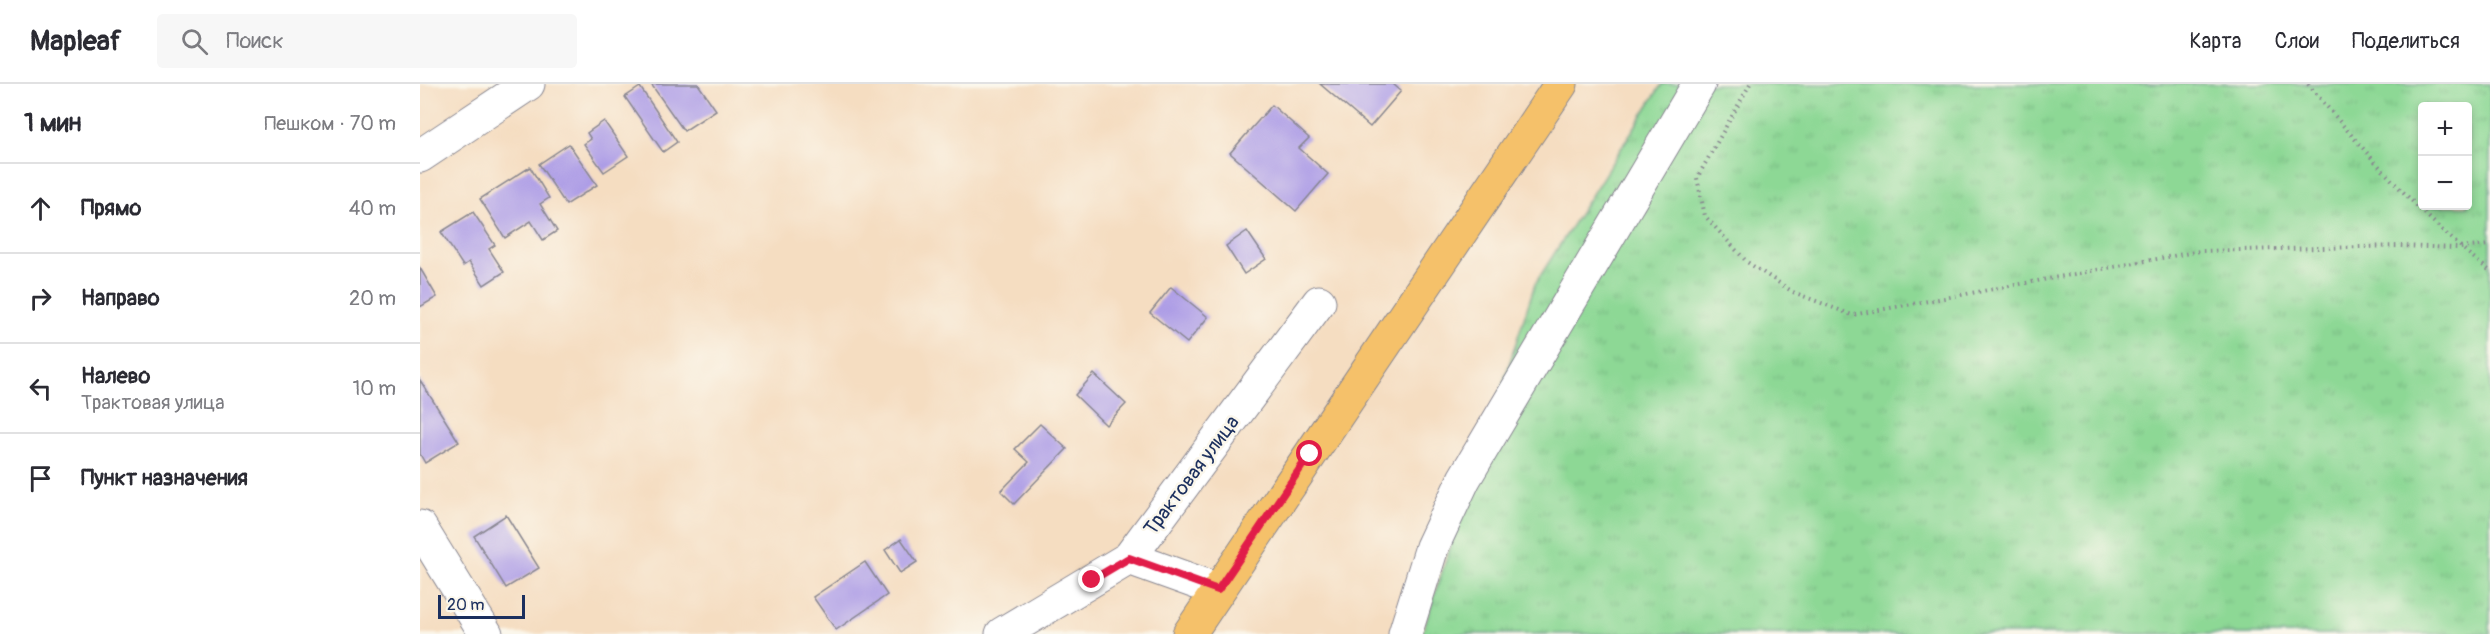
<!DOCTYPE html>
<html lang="ru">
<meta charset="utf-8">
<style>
:root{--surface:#fff;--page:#f7f7f7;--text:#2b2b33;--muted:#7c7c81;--line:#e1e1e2}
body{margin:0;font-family:Pangolin,sans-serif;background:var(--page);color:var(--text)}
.controls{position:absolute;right:18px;top:18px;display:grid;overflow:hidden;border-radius:6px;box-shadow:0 3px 9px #0003}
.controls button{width:54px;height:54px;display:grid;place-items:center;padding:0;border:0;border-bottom:2px solid var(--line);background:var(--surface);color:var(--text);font:30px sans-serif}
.scale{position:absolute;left:18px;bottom:15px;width:87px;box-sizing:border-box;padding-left:6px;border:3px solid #1b2f5e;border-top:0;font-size:16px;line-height:21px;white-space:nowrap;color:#1b2f5e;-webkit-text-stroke:4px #fbf7ec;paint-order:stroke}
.stop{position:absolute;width:18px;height:18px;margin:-14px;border:4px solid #e11d48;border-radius:50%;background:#fff}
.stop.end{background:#e11d48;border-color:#fff;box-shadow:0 2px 6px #0008}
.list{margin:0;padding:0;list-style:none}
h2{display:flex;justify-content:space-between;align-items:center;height:78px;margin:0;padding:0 24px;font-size:26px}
h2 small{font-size:20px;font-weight:400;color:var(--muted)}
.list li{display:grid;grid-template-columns:39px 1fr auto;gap:18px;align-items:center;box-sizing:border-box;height:90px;padding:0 24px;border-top:2px solid var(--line)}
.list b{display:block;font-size:22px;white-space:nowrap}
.list p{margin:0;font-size:20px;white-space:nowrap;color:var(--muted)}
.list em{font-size:20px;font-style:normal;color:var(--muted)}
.icon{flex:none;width:33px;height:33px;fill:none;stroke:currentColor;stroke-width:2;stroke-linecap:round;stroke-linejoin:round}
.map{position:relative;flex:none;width:2070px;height:550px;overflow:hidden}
header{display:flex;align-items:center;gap:36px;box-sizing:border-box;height:84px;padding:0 30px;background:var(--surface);border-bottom:2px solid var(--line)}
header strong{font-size:28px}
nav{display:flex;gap:33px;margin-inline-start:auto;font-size:21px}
.search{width:420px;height:54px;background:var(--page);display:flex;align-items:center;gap:15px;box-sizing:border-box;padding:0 21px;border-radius:6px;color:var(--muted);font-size:22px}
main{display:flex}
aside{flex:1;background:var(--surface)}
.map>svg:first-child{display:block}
.grass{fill:url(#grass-tufts);stroke:#54847a;stroke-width:1.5;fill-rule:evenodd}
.building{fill:#ad9de6}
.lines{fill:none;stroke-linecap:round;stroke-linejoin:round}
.minor-casing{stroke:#888690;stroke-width:35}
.major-casing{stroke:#888690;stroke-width:35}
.path{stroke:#888690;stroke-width:4;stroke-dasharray:1.5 4.5;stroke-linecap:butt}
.minor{stroke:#fff;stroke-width:33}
.major{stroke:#f5c16b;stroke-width:33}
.route{stroke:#e11d48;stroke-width:8}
.labels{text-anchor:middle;stroke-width:5;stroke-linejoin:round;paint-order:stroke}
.street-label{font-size:20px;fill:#1b2f5e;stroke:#fbf7ec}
</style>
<header>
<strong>Mapleaf</strong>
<div class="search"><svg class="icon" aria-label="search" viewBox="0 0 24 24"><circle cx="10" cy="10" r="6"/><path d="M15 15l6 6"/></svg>Поиск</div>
<nav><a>Карта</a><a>Слои</a><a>Поделиться</a></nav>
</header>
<main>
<aside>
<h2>1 мин<small>Пешком · 70 m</small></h2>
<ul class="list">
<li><svg class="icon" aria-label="ahead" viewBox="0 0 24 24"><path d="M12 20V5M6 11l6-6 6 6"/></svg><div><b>Прямо</b></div><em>40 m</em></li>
<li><svg class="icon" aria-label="right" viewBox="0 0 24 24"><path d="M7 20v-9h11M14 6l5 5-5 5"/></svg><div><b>Направо</b></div><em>20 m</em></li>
<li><svg class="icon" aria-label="left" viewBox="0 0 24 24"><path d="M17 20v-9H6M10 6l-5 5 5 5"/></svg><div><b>Налево</b><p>Трактовая улица</p></div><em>10 m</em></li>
<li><svg class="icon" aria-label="arrive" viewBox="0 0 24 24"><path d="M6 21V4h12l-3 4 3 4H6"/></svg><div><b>Пункт назначения</b></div></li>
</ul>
</aside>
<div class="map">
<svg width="2070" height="550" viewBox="0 0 2070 550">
<defs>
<pattern id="grass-tufts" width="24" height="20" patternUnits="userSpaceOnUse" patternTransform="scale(1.5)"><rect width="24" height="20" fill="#8dd895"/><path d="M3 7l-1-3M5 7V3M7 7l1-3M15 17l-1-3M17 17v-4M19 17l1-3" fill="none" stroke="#79ba83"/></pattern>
</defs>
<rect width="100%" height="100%" fill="#fbf7ec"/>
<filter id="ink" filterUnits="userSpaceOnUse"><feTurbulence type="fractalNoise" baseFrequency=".0167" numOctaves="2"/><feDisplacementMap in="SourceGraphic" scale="12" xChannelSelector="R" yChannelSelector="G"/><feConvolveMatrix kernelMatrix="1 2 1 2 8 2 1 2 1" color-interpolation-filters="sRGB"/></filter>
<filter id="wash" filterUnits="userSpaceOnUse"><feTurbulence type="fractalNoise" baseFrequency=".008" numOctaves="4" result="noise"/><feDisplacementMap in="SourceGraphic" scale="24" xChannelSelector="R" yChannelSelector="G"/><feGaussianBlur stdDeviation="1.35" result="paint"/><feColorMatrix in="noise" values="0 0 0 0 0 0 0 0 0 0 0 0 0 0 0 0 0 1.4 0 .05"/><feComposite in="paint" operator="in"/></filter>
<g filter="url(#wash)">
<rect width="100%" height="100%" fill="#f5ddc1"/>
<!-- grass -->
<path class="grass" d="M1242,0H2070V550H1002L1115,200ZM2002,22H2048V122H2002Z"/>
<g id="blocks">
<!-- building -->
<path class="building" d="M231,0H278L296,26L264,47Z
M900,0H973L981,7L950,43Z
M220,3L257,58L243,68L205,13Z
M852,21L889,54L879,64L908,90L876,127L810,69Z
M184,37L208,72L184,88L164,60L171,55L167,49Z
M149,60L177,101L146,121L119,80Z
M110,83L129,114L120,120L137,147L123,156L111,137L85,154L60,115Z
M53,128L75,161L69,165L84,188L64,201L49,178L43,182L21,148Z
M827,147L846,175L824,190L806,162Z
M0,184L17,213L0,223Z
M751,203L788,233L767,259L730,229Z
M674,290L706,320L686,341L655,311Z
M0,296L39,358L5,379L0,370Z
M620,340L647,365L594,420L581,407L609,378L595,365Z
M86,431L119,484L86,504L54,452Z
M481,455L497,478L480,489L465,466Z
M445,478L467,511L416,546L393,513Z"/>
</g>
</g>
<g filter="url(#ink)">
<use href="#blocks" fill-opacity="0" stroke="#888690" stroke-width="1.5"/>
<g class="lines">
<!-- minor casing -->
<g class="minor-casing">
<path id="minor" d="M0,72L108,0
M0,443L66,550
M709,474L798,506
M582,550L709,474L899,218
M985,550L1012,463L1044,395L1279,0"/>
</g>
<!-- major casing -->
<g class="major-casing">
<path id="major" d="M769,550L1141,0"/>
</g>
<!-- path -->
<path class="path" d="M1330,0L1277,94L1285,132L1327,178L1373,208L1432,231L1780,167L1980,162L2040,164L2070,161
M1888,0C1944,67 2001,133 2070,187"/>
<!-- minor -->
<use href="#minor" class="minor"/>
<!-- major -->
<use href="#major" class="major"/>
</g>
</g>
<g class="lines" filter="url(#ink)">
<!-- route -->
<path class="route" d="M672,496L709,474L798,506L890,370"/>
</g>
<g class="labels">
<!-- street labels -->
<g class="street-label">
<text transform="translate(771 391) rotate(-53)" y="7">Трактовая улица</text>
</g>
</g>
</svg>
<div class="controls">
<button>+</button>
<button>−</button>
</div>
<div class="scale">20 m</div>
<div class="stop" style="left:890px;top:370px"></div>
<div class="stop end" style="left:672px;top:496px"></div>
</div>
</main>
